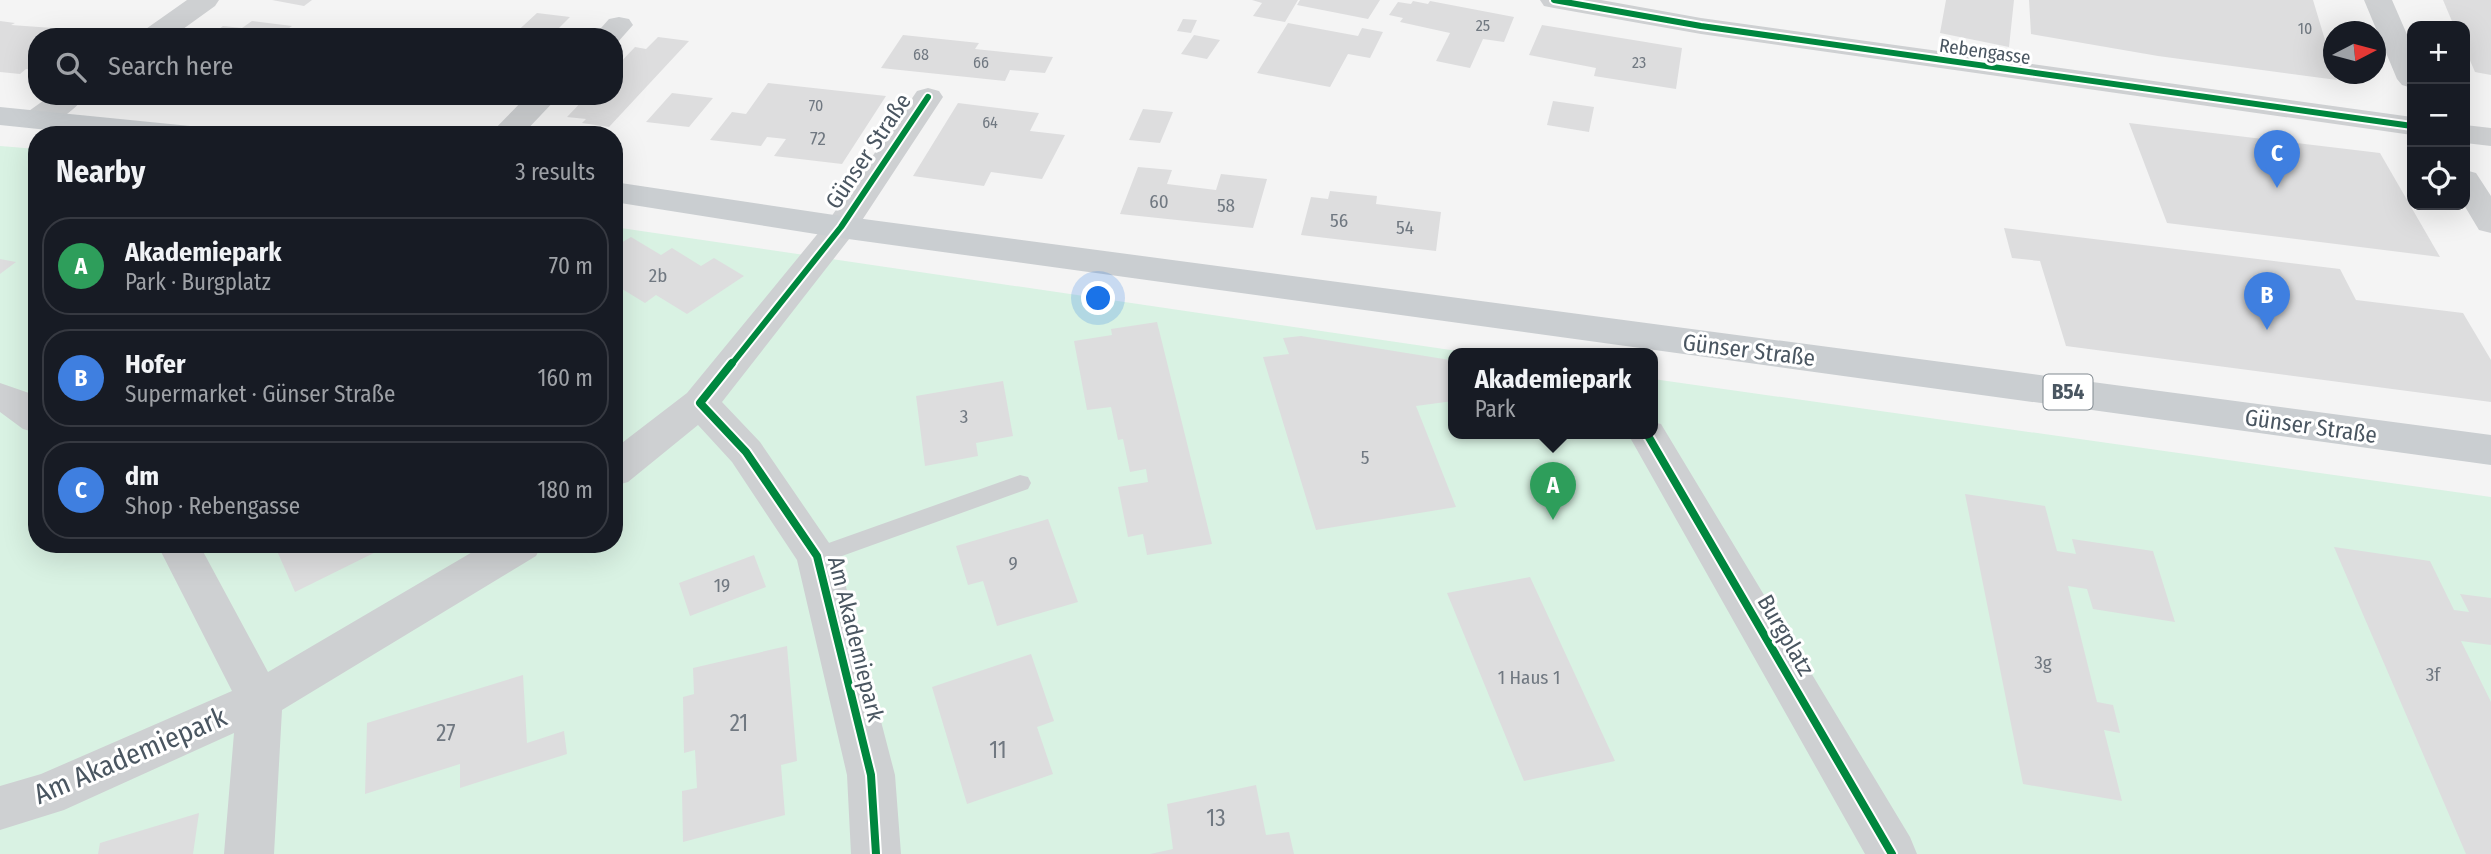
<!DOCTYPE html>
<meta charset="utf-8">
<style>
:root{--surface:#171b24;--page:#20242c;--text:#f1f3f6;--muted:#9ea1a6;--line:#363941;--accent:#b45309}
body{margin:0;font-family:"Fira Sans Condensed",sans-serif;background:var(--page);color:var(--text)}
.controls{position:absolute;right:21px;top:21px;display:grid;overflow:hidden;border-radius:14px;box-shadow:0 7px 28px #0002}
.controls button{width:63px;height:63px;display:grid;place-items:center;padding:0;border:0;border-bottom:2px solid var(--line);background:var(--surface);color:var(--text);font:35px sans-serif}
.compass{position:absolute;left:2323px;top:21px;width:63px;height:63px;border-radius:50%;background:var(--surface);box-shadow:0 7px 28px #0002;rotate:84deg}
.you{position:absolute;left:1099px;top:299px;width:24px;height:24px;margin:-18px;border:5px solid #fff;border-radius:50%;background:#1a73e8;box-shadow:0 0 0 10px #1a73e833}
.badge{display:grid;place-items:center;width:46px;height:46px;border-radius:50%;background:var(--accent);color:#fff;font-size:23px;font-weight:700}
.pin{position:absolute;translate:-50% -58px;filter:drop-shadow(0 2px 4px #0008)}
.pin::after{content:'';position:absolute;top:37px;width:24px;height:21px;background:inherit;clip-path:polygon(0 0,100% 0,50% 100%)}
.popup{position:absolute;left:1448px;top:348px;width:210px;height:91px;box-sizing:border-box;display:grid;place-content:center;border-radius:14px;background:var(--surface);filter:drop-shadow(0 2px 5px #0005);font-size:23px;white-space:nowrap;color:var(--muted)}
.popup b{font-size:26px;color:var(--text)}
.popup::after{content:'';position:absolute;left:50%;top:100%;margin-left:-14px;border:14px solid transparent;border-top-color:var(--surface)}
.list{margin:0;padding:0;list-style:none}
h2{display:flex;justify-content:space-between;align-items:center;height:91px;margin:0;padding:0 28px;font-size:30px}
h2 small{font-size:23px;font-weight:400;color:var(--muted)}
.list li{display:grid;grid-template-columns:46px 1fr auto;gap:21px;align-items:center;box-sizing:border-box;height:98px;margin:0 14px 14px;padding:0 14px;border:2px solid var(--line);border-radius:28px}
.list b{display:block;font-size:26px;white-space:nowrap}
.list p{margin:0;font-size:23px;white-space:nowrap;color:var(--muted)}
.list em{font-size:23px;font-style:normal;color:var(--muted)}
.icon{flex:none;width:38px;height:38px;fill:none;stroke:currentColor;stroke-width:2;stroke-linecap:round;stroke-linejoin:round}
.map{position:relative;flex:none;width:2491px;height:854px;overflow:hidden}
.search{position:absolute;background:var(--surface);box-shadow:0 7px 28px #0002;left:28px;top:28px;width:595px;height:77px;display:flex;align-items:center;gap:18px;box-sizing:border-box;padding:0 24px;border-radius:28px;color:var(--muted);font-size:26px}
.panel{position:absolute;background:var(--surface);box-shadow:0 7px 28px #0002;left:28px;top:126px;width:595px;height:427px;border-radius:28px}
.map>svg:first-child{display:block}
.green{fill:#d9f2e3}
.building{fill:#ddddde}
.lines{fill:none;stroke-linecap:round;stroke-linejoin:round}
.service{fill:#ced0d2;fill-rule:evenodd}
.minor{fill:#ced0d2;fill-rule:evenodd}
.primary{fill:#caced1;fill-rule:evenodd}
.cycleway-far1-casing{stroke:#fff;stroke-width:10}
.cycleway-casing{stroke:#fff;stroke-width:12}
.cycleway-far1{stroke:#00873e;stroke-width:6}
.cycleway{stroke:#00873e;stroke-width:8}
.labels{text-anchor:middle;stroke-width:6;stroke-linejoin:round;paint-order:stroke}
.far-number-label{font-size:16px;fill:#707881}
.far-street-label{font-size:19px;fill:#4a5661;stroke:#fff}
.number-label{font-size:19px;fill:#707881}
.shield{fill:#fff;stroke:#808990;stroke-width:2}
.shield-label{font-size:21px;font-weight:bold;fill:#4a5661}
.street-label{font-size:23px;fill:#4a5661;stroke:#fff}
.near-number-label{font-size:23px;fill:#707881}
.near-street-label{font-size:28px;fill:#4a5661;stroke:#fff}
</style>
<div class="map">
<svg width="2491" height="854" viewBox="0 0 2491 854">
<rect width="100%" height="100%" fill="#f4f4f4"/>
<!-- green -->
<path class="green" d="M0,146L37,149V544H614V227L1478,354H1453V434H1653V379L2491,497V854H0Z"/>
<!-- building -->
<path class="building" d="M272,0H312L304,6Z
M1252,0H1298L1285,22L1253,16L1262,3Z
M1300,0H1380L1368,19L1297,5Z
M1946,0H2014L2009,47L1940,33Z
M2029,0H2313L2337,80L2158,56L2031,34Z
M2443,0H2491V75L2475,72L2465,49V26H2454Z
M1413,1L1428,4L1430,1L1514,17L1504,42L1483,39L1470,68L1436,61L1450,33L1400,22L1403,18L1389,15L1398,2L1411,4Z
M537,13L570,17L550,37H511Z
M1183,19L1197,20L1191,33L1177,31Z
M0,21L15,23L11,25L109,32L103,37H37V70L26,69L20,74L0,72Z
M252,21L292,26L278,36L263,34L259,37H208L223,26L242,28Z
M1288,23L1358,36L1362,28L1383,32L1370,58L1348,54L1330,87L1257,73Z
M1542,25L1682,48L1676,89L1594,76L1596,68L1529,55Z
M903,35L979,43L975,49L1053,57L1045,73L1010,70L1005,81L881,68Z
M1194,35L1220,40L1207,59L1181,54Z
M658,37L689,41L609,127L582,123L586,119L567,117L587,96H614V69L635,47L646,49Z
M768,83L886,96L842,164L774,156L786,139L767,137L761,146L710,140L732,112L746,114Z
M672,93L713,98L689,127L646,122Z
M447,96H509L500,105Z
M1553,101L1594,107L1589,132L1547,125Z
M958,103L1039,113L1030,131L1065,135L1042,179L991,172L984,186L913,176Z
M1143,109L1173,112L1160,143L1129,140Z
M2129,123L2380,153L2440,257L2167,223Z
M1138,167L1172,170L1167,184L1216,190L1221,174L1267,179L1253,228L1120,214Z
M1330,191L1377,196L1376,204L1441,212L1436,251L1301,235L1311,197L1328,199Z
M2004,228L2340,269L2356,300L2463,313L2491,360V402L2066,346L2040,261L2012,258Z
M631,237L661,255L672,248L701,266L714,258L744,276L687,314L656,295L645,303L614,284V247Z
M0,259L16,262L0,274Z
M1157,322L1212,544L1147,555L1143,534L1128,537L1118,487L1148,482L1146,469L1130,472L1123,439L1118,440L1111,407L1087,410L1074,341L1112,335L1111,329Z
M1301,336L1450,360L1453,368V401L1416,406L1456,507L1316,530L1263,357L1289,354L1283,338Z
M1003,381L1013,436L976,443L978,456L925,466L916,396Z
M1965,494L2045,506L2057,551L2076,554L2072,539L2153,551L2175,622L2093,609L2087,589L2068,586L2097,702L2113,705L2120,733L2104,730L2122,801L2023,784Z
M1048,519L1078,602L997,626L983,581L968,585L956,546Z
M274,544H392L295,592Z
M2334,547L2430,561L2454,610L2469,612L2460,594L2491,598V645L2461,641L2491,702V854H2466Z
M754,555L766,587L690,616L679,583Z
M1530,577L1615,761L1524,781L1447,593Z
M787,646L797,761L781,765L785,815L683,842L682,791L697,788L695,750L684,753L683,697L694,694L693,668Z
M1031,654L1054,721L1037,727L1053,774L967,804L932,687Z
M523,675L527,743L564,731L567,754L460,788V764L365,794L367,723Z
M1256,785L1266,835L1289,832L1294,854H1150L1173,849L1167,804Z
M199,813L193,854H98L100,843Z"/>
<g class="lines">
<!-- service -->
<path class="service" d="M1020,475L1028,477L1031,483L1028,489L817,565L809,562L806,556L809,550Z"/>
<!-- minor -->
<path class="minor" d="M187,0H219L215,6L172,37H139L143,31Z
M1540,0H1601L1701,18L2412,117V135L1701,34L1554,8L1544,6Z
M2364,0H2392L2412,46V88L2402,85L2397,79Z
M619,17L629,19L633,25L617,43L614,44V37H593L609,19Z
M928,88L939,91L943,97L853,234L722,402L760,442L838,556L895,775L901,854H851L847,775L797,560L732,462L698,425L628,482L614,486V449L687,393L829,220L917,91Z
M50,96H85C73,113 47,131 26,125L22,119L26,113Z
M527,96H559L522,135H489Z
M2465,125L2491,128V146L2465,143Z
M2465,170L2476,173L2491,196V233L2479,230L2464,205Z
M0,383L29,393L37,399V433L23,429L0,412Z
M1653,422L1661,424L1910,837L1917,854H1865L1628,434H1653Z
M157,544H199L268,672L486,544H542L536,556L282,710L274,854H224L234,733L64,810L0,830V786L41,774L232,691Z"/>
<!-- primary -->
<path class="primary" d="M0,107L190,126L201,128L205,135H96L0,125Z
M614,182L841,216L2491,435V465L841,238L614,202Z"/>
<!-- cycleway-far1 casing -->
<g class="cycleway-far1-casing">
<path id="cycleway-far1" d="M1554,0L1701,26L2412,126
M731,365L841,227L928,97"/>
</g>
<!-- cycleway casing -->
<g class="cycleway-casing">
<path id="cycleway" d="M732,363L700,403L746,452L817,556L871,775L876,854
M1647,434L1892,854"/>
</g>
<!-- cycleway-far1 -->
<use href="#cycleway-far1" class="cycleway-far1"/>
<!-- cycleway -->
<use href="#cycleway" class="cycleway"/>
</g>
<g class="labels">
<!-- far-number labels -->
<g class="far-number-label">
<text x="1483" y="31">25</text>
<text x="2305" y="34">10</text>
<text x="921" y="60">68</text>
<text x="981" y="68">66</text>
<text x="1639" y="68">23</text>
<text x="816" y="111">70</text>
<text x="990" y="128">64</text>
</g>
<!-- far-street labels -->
<g class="far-street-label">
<text transform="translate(1985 51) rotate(8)" y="7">Rebengasse</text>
</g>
<!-- number labels -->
<g class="number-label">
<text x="818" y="145">72</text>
<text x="1159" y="208">60</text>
<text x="1226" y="212">58</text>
<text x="1339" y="227">56</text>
<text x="1405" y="234">54</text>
<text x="658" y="282">2b</text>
<text x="964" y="423">3</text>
<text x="1365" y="464">5</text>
<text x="1013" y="570">9</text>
<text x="722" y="592">19</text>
<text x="2043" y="669">3g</text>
<text x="2433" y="681">3f</text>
<text x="1529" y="684">1 Haus 1</text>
</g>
<!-- shield labels -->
<rect class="shield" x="2043.5" y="374.5" width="49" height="35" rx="5"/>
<g class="shield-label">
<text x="2068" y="399">B54</text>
</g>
<!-- street labels -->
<g class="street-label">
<text transform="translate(868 151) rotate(-56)" y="8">Günser Straße</text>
<text transform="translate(1749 350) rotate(7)" y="8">Günser Straße</text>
<text transform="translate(2311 426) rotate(8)" y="8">Günser Straße</text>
<text transform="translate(1786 635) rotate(60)" y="8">Burgplatz</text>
<text transform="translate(856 639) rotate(76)" y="8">Am Akademiepark</text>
</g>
<!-- near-number labels -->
<g class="near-number-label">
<text x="739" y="731">21</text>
<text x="446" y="741">27</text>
<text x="998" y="758">11</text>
<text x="1216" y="826">13</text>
</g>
<!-- near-street labels -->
<g class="near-street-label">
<text transform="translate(130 755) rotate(-23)" y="10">Am Akademiepark</text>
</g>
</g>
</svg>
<div class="controls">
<button>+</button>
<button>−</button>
<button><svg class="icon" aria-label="locate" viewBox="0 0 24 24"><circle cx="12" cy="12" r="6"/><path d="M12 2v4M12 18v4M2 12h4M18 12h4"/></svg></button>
</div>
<svg class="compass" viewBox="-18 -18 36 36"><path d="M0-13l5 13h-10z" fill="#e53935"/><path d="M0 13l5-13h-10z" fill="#9ea1a6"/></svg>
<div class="you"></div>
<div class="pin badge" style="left:1553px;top:520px;background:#2e9e5b">A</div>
<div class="popup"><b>Akademiepark</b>Park</div>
<div class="pin badge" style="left:2267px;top:330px;background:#3f7fe0">B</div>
<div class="pin badge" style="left:2277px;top:188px;background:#3f7fe0">C</div>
<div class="search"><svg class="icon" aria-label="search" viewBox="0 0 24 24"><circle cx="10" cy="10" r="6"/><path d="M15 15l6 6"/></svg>Search here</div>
<section class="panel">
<h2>Nearby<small>3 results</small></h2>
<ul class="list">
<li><span class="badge" style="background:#2e9e5b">A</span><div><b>Akademiepark</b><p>Park · Burgplatz</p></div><em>70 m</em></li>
<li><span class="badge" style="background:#3f7fe0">B</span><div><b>Hofer</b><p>Supermarket · Günser Straße</p></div><em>160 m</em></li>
<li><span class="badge" style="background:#3f7fe0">C</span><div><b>dm</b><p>Shop · Rebengasse</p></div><em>180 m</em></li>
</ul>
</section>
</div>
